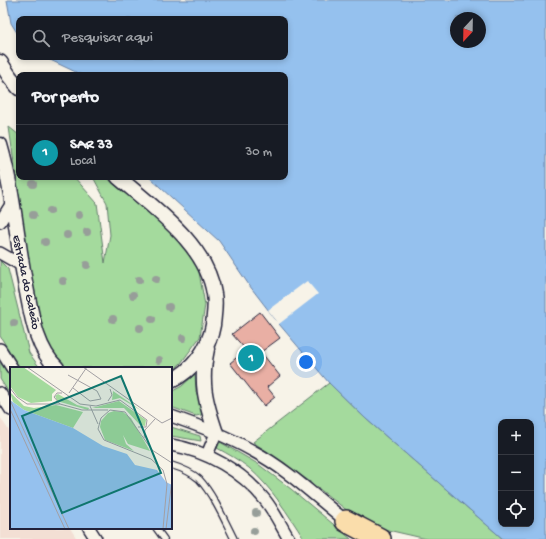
<!DOCTYPE html>
<html lang="pt">
<meta charset="utf-8">
<style>
:root{--surface:#171b24;--page:#20242c;--text:#f1f3f6;--muted:#9ea1a6;--line:#363941;--accent:#d1495b}
body{margin:0;font-family:"Gochi Hand",sans-serif;background:var(--page);color:var(--text)}
.controls{position:absolute;right:12px;bottom:12px;display:grid;overflow:hidden;border-radius:8px;box-shadow:0 2px 6px #0003}
.controls button{width:36px;height:36px;display:grid;place-items:center;padding:0;border:0;border-bottom:1px solid var(--line);background:var(--surface);color:var(--text);font:20px sans-serif}
.compass{position:absolute;left:450px;top:12px;width:36px;height:36px;border-radius:50%;background:var(--surface);box-shadow:0 2px 6px #0003;rotate:202deg}
.you{position:absolute;left:306px;top:362px;width:14px;height:14px;margin:-10px;border:3px solid #fff;border-radius:50%;background:#1a73e8;box-shadow:0 0 0 6px #1a73e833}
.badge{display:grid;place-items:center;width:26px;height:26px;border-radius:50%;background:var(--accent);color:#fff;font-size:13px;font-weight:700}
.pin{position:absolute;translate:-50% -50%;border:2px solid #fff;box-shadow:0 1px 4px #0006}
.list{margin:0;padding:0;list-style:none}
h2{display:flex;justify-content:space-between;align-items:center;height:52px;margin:0;padding:0 16px;font-size:17px}
h2 small{font-size:13px;font-weight:400;color:var(--muted)}
.list li{display:grid;grid-template-columns:26px 1fr auto;gap:12px;align-items:center;box-sizing:border-box;height:56px;padding:0 16px;border-top:1px solid var(--line)}
.list b{display:block;font-size:15px;white-space:nowrap}
.list p{margin:0;font-size:13px;white-space:nowrap;color:var(--muted)}
.list em{font-size:13px;font-style:normal;color:var(--muted)}
.icon{flex:none;width:22px;height:22px;fill:none;stroke:currentColor;stroke-width:2;stroke-linecap:round;stroke-linejoin:round}
.map{position:relative;flex:none;width:546px;height:539px;overflow:hidden}
.search{position:absolute;background:var(--surface);box-shadow:0 2px 6px #0003;left:16px;top:16px;width:272px;height:44px;display:flex;align-items:center;gap:10px;box-sizing:border-box;padding:0 14px;border-radius:8px;color:var(--muted);font-size:15px}
.panel{position:absolute;background:var(--surface);box-shadow:0 2px 6px #0003;left:16px;top:72px;width:272px;height:108px;border-radius:8px}
.map>svg:first-child{display:block}
.built{fill:#f3dfd4}
.green{fill:#a4da9d;stroke:#637e6c}
.water{fill:#95c1ee;stroke:#6781a6;fill-rule:evenodd}
.pier{fill:#f7f3e8}
.building{fill:#e9afa4;stroke:#22223b}
.lines{fill:none;stroke-linecap:round;stroke-linejoin:round}
.service-casing{stroke:#22223b;stroke-width:8}
.minor-casing{stroke:#22223b;stroke-width:14}
.tertiary-casing{stroke:#22223b;stroke-width:17}
.motorway-casing{stroke:#22223b;stroke-width:24}
.service{stroke:#f7f3e8;stroke-width:5.5}
.minor{stroke:#f7f3e8;stroke-width:11}
.tertiary{stroke:#f7f3e8;stroke-width:14}
.motorway{stroke:#faddab;stroke-width:21}
.tree{fill:#979e99}
.labels{text-anchor:middle;stroke-width:4;stroke-linejoin:round;paint-order:stroke}
.street-label{font-size:12px;fill:#22223b;stroke:#f7f3e8}
.inset-road{fill:none;stroke:#a29fa3;stroke-width:1}
.view{fill:#0f766e;fill-opacity:0.15;stroke:#0f766e;stroke-width:2}
.inset-edge{fill:none;stroke:#22223b;stroke-width:2}
</style>
<div class="map">
<svg width="546" height="539" viewBox="0 0 546 539">
<rect width="100%" height="100%" fill="#f7f3e8"/>
<filter id="ink" filterUnits="userSpaceOnUse"><feTurbulence type="fractalNoise" baseFrequency=".025" numOctaves="2"/><feDisplacementMap in="SourceGraphic" scale="8" xChannelSelector="R" yChannelSelector="G"/><feConvolveMatrix kernelMatrix="1 2 1 2 8 2 1 2 1" color-interpolation-filters="sRGB"/></filter>
<g filter="url(#ink)">
<!-- built -->
<path class="built" d="M0,417L11,434V528H70L77,539H0Z"/>
<!-- green -->
<path class="green" d="M9,127L19,135V177H74L97,203L105,263L110,235L107,203L93,177H106L181,240L198,267L205,305L200,337L181,363L171,372V368H66L47,347L36,319Z
M0,261L8,269L29,353L40,368H20L0,336Z
M0,362L11,378V396L0,379Z
M195,374L196,392L203,408L201,415L196,416L171,407V392L182,386Z
M329,383L365,418L503,539H427L366,525L309,481L253,442Z
M171,427L200,436L201,441L171,436Z
M220,442L258,464L291,489L351,539H304C288,514 272,488 249,468C239,460 228,454 217,448Z"/>
<!-- water -->
<path class="water" d="M7,0H546V539H503L365,418L329,383L279,324L249,285L219,241L149,177H285V75H82L44,57H285V19H19V36L11,23ZM456,18H480V42H456ZM501,422H531V524H501Z"/>
<!-- pier -->
<path class="pier" d="M307,281L318,294L279,324L268,310Z"/>
<!-- building -->
<path class="building" d="M260,312L280,338L261,352L280,376L267,387L275,397L264,406L230,363L246,350L232,334Z"/>
<g class="lines">
<!-- service casing -->
<g class="service-casing">
<path id="service" d="M171,465C181,468 191,472 199,479C213,494 225,521 234,539
M156,528L164,539"/>
</g>
<!-- minor casing -->
<g class="minor-casing">
<path id="minor" d="M0,222L12,203
M0,253L21,265
M0,349L12,368
M0,393L11,410
M171,416C199,426 227,436 253,451C287,469 316,497 346,521L349,525
M171,445C207,451 242,471 265,500C274,511 281,526 289,539
M207,455L216,433
M89,528L96,539"/>
</g>
<!-- tertiary casing -->
<g class="tertiary-casing">
<path id="tertiary" d="M0,62L10,77L19,88
M0,145C14,193 17,244 27,292C32,318 37,349 57,368
M118,177C154,208 207,245 214,294C216,304 214,315 213,325C209,349 193,370 171,381
M207,349C200,382 205,401 216,433"/>
</g>
<!-- motorway casing -->
<g class="motorway-casing">
<path id="motorway" d="M346,521L380,539"/>
</g>
<!-- service -->
<use href="#service" class="service"/>
<!-- minor -->
<use href="#minor" class="minor"/>
<!-- tertiary -->
<use href="#tertiary" class="tertiary"/>
<!-- motorway -->
<use href="#motorway" class="motorway"/>
</g>
<!-- trees -->
<g class="tree">
<circle cx="33" cy="184" r="4"/>
<circle cx="50" cy="211" r="4"/>
<circle cx="33" cy="215" r="4"/>
<circle cx="79" cy="215" r="4"/>
<circle cx="87" cy="232" r="4"/>
<circle cx="67" cy="235" r="4"/>
<circle cx="45" cy="242" r="4"/>
<circle cx="87" cy="265" r="4"/>
<circle cx="156" cy="279" r="4"/>
<circle cx="139" cy="280" r="4"/>
<circle cx="63" cy="281" r="4"/>
<circle cx="133" cy="295" r="4"/>
<circle cx="169" cy="307" r="4"/>
<circle cx="113" cy="319" r="4"/>
<circle cx="152" cy="319" r="4"/>
<circle cx="14" cy="323" r="4"/>
<circle cx="140" cy="328" r="4"/>
<circle cx="183" cy="338" r="4"/>
<circle cx="159" cy="360" r="4"/>
<circle cx="256" cy="513" r="4"/>
<circle cx="254" cy="531" r="4"/>
</g>
</g>
<g class="labels">
<!-- street labels -->
<g class="street-label">
<text transform="translate(27 282) rotate(78)" y="4">Estrada do Galeão</text>
</g>
</g>
<!-- overview -->
<g transform="translate(10 367)">
<rect width="162" height="162" fill="#f7f3e8"/>
<path d="M0,0H13L46,23L42,27V34L21,36L8,30L0,19ZM103,24L132,44L110,31L102,33ZM0,25L14,39L24,41L46,38L73,45L63,61L14,43L3,35ZM48,27L67,38L79,41L78,43L47,34L45,29ZM109,34L136,53L135,59L130,58L114,41H82ZM104,44L113,45L121,51L140,84L118,77L113,68L116,77L124,84L95,73L90,60L91,54L98,46Z" fill="#a4da9d"/>
<path d="M0,33L14,43L63,61L93,79L117,87L125,98L147,103L156,115L162,118V162H0Z" fill="#95c1ee"/>
<path class="inset-road" d="M17,0L70,37L86,39L110,33L137,53L136,60H128M73,0L152,56L162,51M58,8L87,24L91,32L80,34L63,21M0,21L7,30L17,37H50M52,26H47L44,30L50,37L72,43H98M59,26L77,0M0,33L59,162M98,34L102,28L100,22M80,39L88,57M0,42L55,162M134,71L135,63L145,52M153,162L157,117L153,103L141,92L94,73L88,62L91,51L100,43L115,45L142,83L162,96M156,162L162,113"/>
<path class="view" d="M111,9L151,106L52,146L12,49Z"/>
<rect width="162" height="162" class="inset-edge"/>
</g>
</svg>
<div class="controls">
<button>+</button>
<button>−</button>
<button><svg class="icon" aria-label="locate" viewBox="0 0 24 24"><circle cx="12" cy="12" r="6"/><path d="M12 2v4M12 18v4M2 12h4M18 12h4"/></svg></button>
</div>
<svg class="compass" viewBox="-18 -18 36 36"><path d="M0-13l5 13h-10z" fill="#e53935"/><path d="M0 13l5-13h-10z" fill="#9ea1a6"/></svg>
<div class="you"></div>
<div class="pin badge" style="left:251px;top:358px;background:#0f9aa8">1</div>
<div class="search"><svg class="icon" aria-label="search" viewBox="0 0 24 24"><circle cx="10" cy="10" r="6"/><path d="M15 15l6 6"/></svg>Pesquisar aqui</div>
<section class="panel">
<h2>Por perto<small></small></h2>
<ul class="list">
<li><span class="badge" style="background:#0f9aa8">1</span><div><b>SAR 33</b><p>Local</p></div><em>30 m</em></li>
</ul>
</section>
</div>
